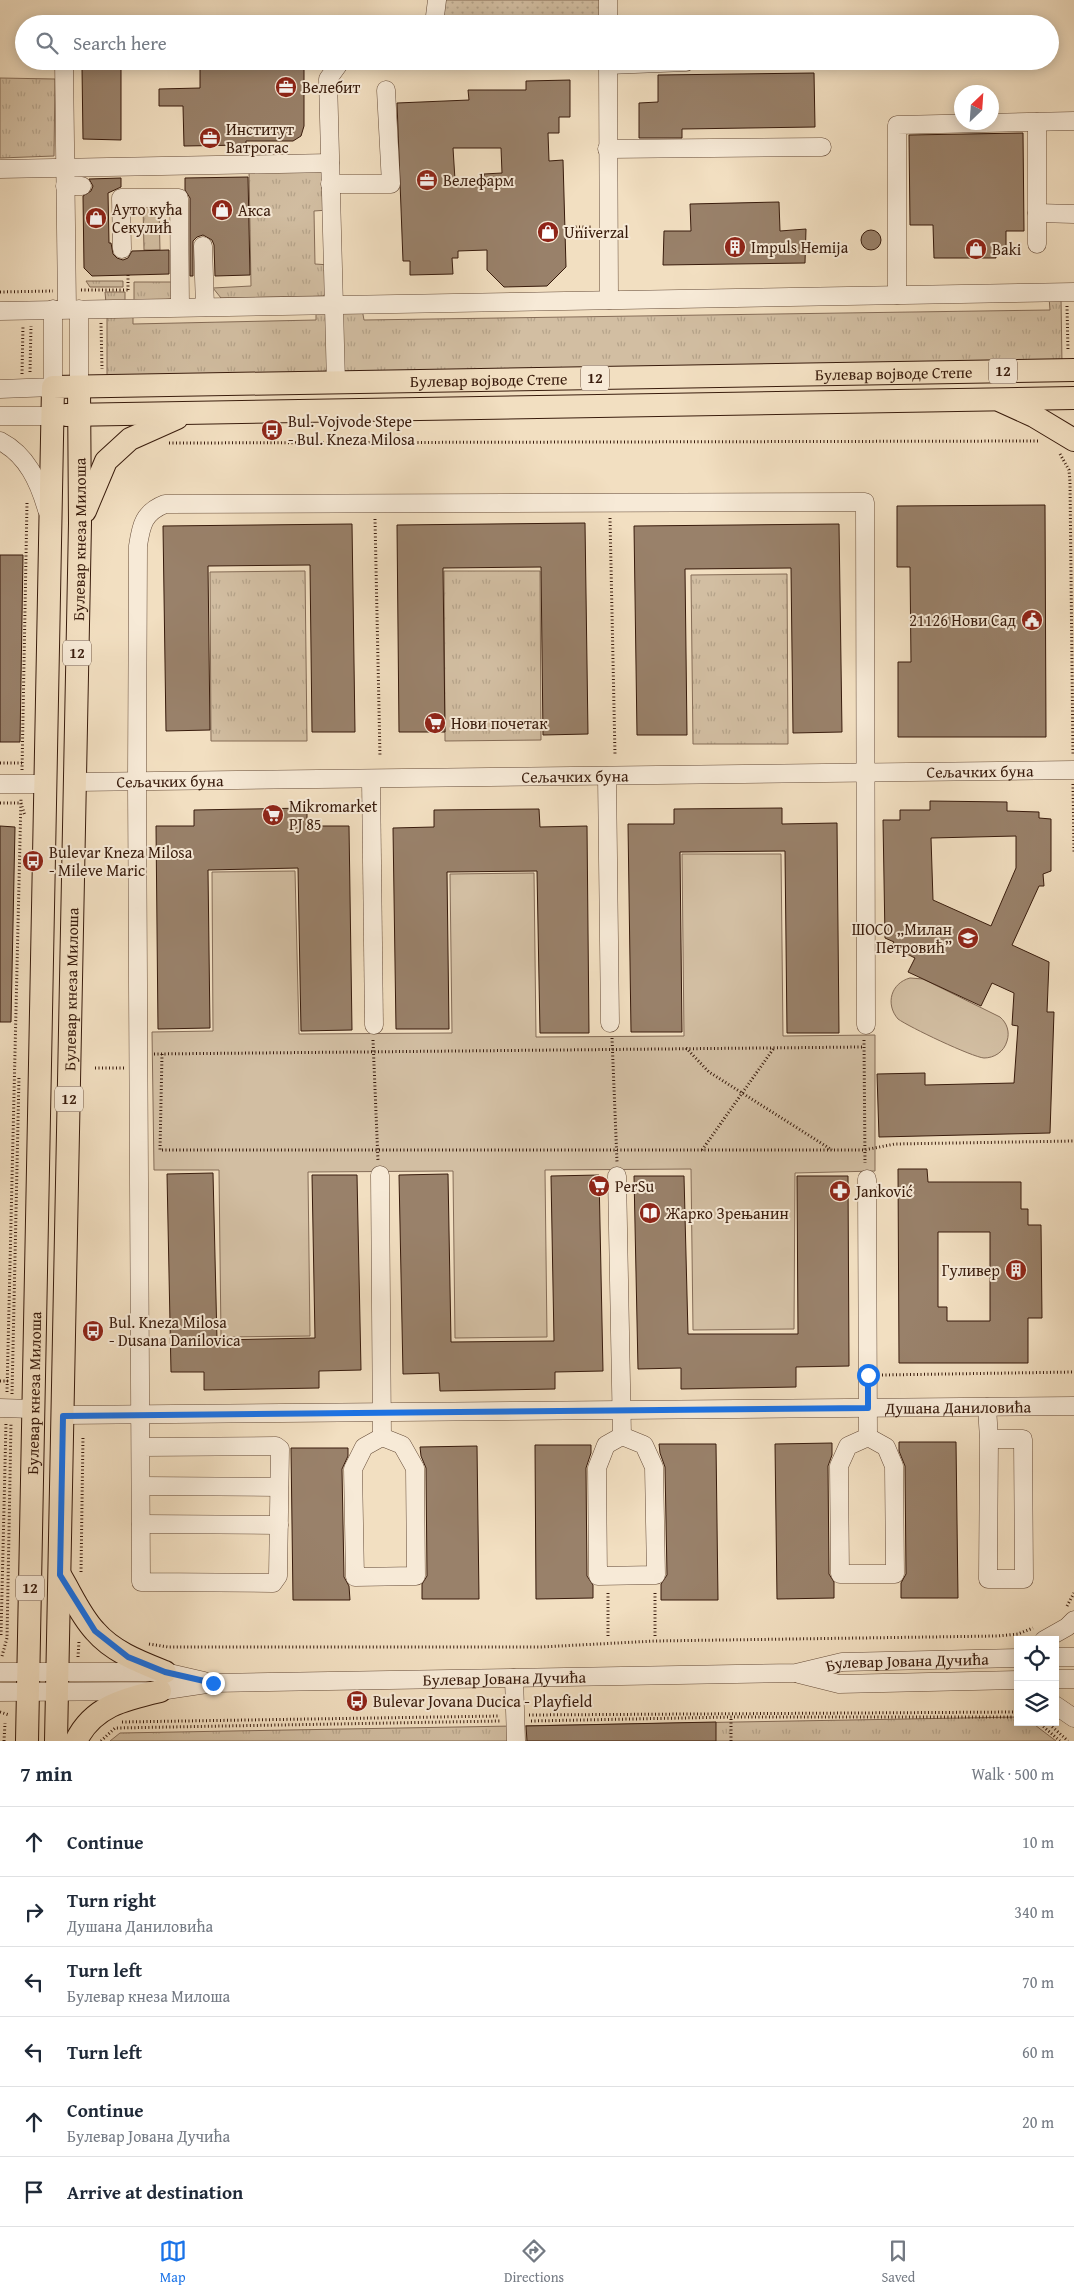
<!DOCTYPE html>
<meta charset="utf-8">
<style>
:root{--surface:#fff;--page:#f6f6f7;--text:#1f2937;--muted:#747a83;--line:#e0e1e3;--accent:#1a73e8}
body{margin:0;font-family:"Gentium Book Plus",serif;background:var(--page);color:var(--text)}
.controls{position:absolute;right:15px;bottom:15px;display:grid;overflow:hidden;border-radius:0px;box-shadow:0 2px 12px #0003}
.controls button{width:45px;height:45px;display:grid;place-items:center;padding:0;border:0;border-bottom:1px solid var(--line);background:var(--surface);color:var(--text);font:25px sans-serif}
.compass{position:absolute;left:954px;top:85px;width:45px;height:45px;border-radius:50%;background:var(--surface);box-shadow:0 2px 12px #0003;rotate:25deg}
.stop{position:absolute;width:15px;height:15px;margin:-11px;border:4px solid #1a73e8;border-radius:50%;background:#fff}
.stop.end{background:#1a73e8;border-color:#fff;box-shadow:0 1px 5px #0008}
.list{margin:0;padding:0;list-style:none}
h2{display:flex;justify-content:space-between;align-items:center;height:65px;margin:0;padding:0 20px;font-size:21px}
h2 small{font-size:16px;font-weight:400;color:var(--muted)}
.list li{display:grid;grid-template-columns:32px 1fr auto;gap:15px;align-items:center;box-sizing:border-box;height:70px;padding:0 20px;border-top:1px solid var(--line)}
.list b{display:block;font-size:19px;white-space:nowrap}
.list p{margin:0;font-size:16px;white-space:nowrap;color:var(--muted)}
.list em{font-size:16px;font-style:normal;color:var(--muted)}
.icon{flex:none;width:28px;height:28px;fill:none;stroke:currentColor;stroke-width:2;stroke-linecap:round;stroke-linejoin:round}
.map{position:relative;flex:none;width:1074px;height:1741px;overflow:hidden}
.search{position:absolute;background:var(--surface);box-shadow:0 2px 12px #0003;left:15px;right:15px;top:15px;height:55px;display:flex;align-items:center;gap:12px;box-sizing:border-box;padding:0 18px;border-radius:28px;color:var(--muted);font-size:19px}
.sheet{height:485px;background:var(--surface)}
nav{display:flex;justify-content:space-around;align-items:center;box-sizing:border-box;height:70px;border-top:1px solid var(--line);background:var(--surface);font-size:14px;color:var(--muted)}
nav a{display:grid;justify-items:center;gap:2px}
nav .on{color:var(--accent)}
.map>svg:first-child{display:block}
.grass{fill:url(#grass-tufts);stroke:#856c57}
.park{fill:#d2bea2;stroke:#856c57}
.garden{fill:url(#garden-dots);stroke:#856c57}
.building{fill:#99816a;stroke:#381b0c;fill-rule:evenodd}
.lines{fill:none;stroke-linecap:round;stroke-linejoin:round}
.minor-casing{stroke:#664c39;stroke-width:19}
.major-casing{stroke:#381b0c;stroke-width:24}
.path{stroke:#381b0c;stroke-width:3;stroke-dasharray:1 2.5;stroke-linecap:butt}
.minor{stroke:#f7ead7;stroke-width:18}
.major{stroke:#f2dfc1;stroke-width:22}
.route{stroke:#1a73e8;stroke-width:6}
.labels{text-anchor:middle;stroke-width:4;stroke-linejoin:round;paint-order:stroke}
.shield{fill:#f7ead7;stroke:#715949;stroke-width:1}
.shield-label{font-size:15px;font-weight:bold;fill:#381b0c}
.poi-label{font-size:16px;fill:#381b0c;stroke:#f7ead7;text-anchor:start}
.street-label{font-size:16px;fill:#381b0c;stroke:#f7ead7}
</style>
<div class="map">
<svg width="1074" height="1741" viewBox="0 0 1074 1741">
<defs>
<pattern id="grass-tufts" width="24" height="20" patternUnits="userSpaceOnUse" patternTransform="scale(1.25)"><rect width="24" height="20" fill="#d2bea2"/><path d="M3 7l-1-3M5 7V3M7 7l1-3M15 17l-1-3M17 17v-4M19 17l1-3" fill="none" stroke="#b5a38a"/></pattern>
<pattern id="garden-dots" width="8" height="8" patternUnits="userSpaceOnUse" patternTransform="scale(1.25)"><rect width="8" height="8" fill="#d2bea2"/><path d="M2 2h.1M6 6h.1" fill="none" stroke="#b5a38a" stroke-width="1.8" stroke-linecap="round"/></pattern>
</defs>
<rect width="100%" height="100%" fill="#f2dfc1"/>
<filter id="stains"><feTurbulence type="fractalNoise" baseFrequency=".004" numOctaves="4"/><feColorMatrix values="0 0 0 0 .2 0 0 0 0 .09 0 0 0 0 .02 0 0 0 .5 -.17"/></filter>
<radialGradient id="worn" r=".72"><stop offset=".6" stop-color="#630" stop-opacity="0"/><stop offset="1" stop-color="#630" stop-opacity=".3"/></radialGradient>
<!-- grass -->
<path class="grass" d="M0,78L55,79L54,156L0,158Z
M315,168L324,172L328,210L314,211L315,264L330,265L327,293L323,296L221,298L213,288L251,286L249,170Z
M171,201V208L159,209L160,250H144L143,206Z
M123,281V287H90L86,281Z
M134,282H172V299L134,302Z
M105,292H125V303H106Z
M1049,297H1061L1062,365L343,375L337,310L362,309L364,320L1050,310Z
M316,308L326,309L327,367L325,373L107,383V313L133,312V324L316,320Z
M305,571L307,741H211L210,572Z
M444,571H540L541,740L445,741Z
M787,574L788,744H693L691,575Z
M1018,1717V1722H1031L1056,1741H110L120,1733Z"/>
<!-- park -->
<path class="park" d="M682,854H781L783,1036L875,1035V1171L795,1173L794,1329L693,1330L691,1169L545,1170L547,1337L455,1338L453,1171L308,1172L310,1336L221,1337L219,1170H154L152,1032L213,1031L212,872L295,871L299,1034L452,1033L450,874L534,873L536,1037L684,1036Z
M910,978L923,979L1000,1017C1007,1023 1010,1032 1007,1041C1004,1052 994,1058 984,1058C972,1057 909,1027 898,1019C885,1004 891,983 910,978Z"/>
<!-- garden -->
<path class="garden" d="M441,0H601V20L441,22Z"/>
<!-- building -->
<path class="building" d="M245,65V69L304,68V126L301,136L293,141H246V145L184,146L183,106H159V89L200,88V66Z
M82,68H121V140L83,139Z
M814,73L815,127L682,129V138H639V103L658,102V75Z
M570,80V117H559V133H548L549,161L563,160L566,267L547,286L504,287L487,270V250L458,251V258H452L453,274L410,275V261H403L397,103L469,100L468,90H526V81ZM453,148H501L502,173L484,174V179L455,180Z
M1023,133L1024,231H1006V248H995L996,258H934L933,225H910L909,135Z
M248,177L250,275L215,276L214,245L212,240L203,235L197,237L193,241V276H190V198L185,190V178Z
M121,178V187L108,193L109,243H111L113,254L117,258L123,260L128,258L132,251L169,250V274L92,276L84,268L83,196L91,191L93,186L89,179Z
M779,202L780,231L806,229L805,263L663,265L664,231H691L690,204Z
M861 240a10 10 0 1 1 20 0a10 10 0 1 1-20 0Z
M1045,505L1046,737H898V662H911L910,567H897V506Z
M585,523L588,734L543,735L541,567L443,568L445,732H399L397,525Z
M352,524L355,732H312L310,565L208,566L210,730L166,731L163,526Z
M839,524L842,732L793,733L791,568L685,569L687,735H637L634,526Z
M0,555H23L20,742H0Z
M930,801L1007,802V811L1039,812V818L1051,819V871L1043,874L1044,886H1039L1012,945L1049,962L1047,1012H1054L1050,1133L879,1137L877,1074L925,1073V1085L1014,1083L1018,1026L1012,1025L1014,993L992,983L981,1006L908,972L915,958L891,946L894,942L885,938L883,820H900V810H930ZM1016,836V868L991,926L933,900L931,838Z
M307,808V826H349L352,1030L301,1031L298,868L208,870L210,1028L158,1029L156,826H194V810Z
M782,808V824L837,823L839,1033H787L785,851L680,852L682,1032H631L628,824H674V809Z
M539,809L540,827L587,826L589,1033H540L537,871L447,872L449,1029H396L393,828L434,827V810Z
M0,826L15,827L11,1022H0Z
M898,1169H927L928,1182H1021V1209H1028V1225H1041L1042,1318H1028V1363H899ZM938,1232H990V1321H947V1307H938Z
M213,1173L217,1340L315,1338L312,1175H357L361,1370L319,1371V1388L204,1390V1372H171L167,1174Z
M448,1174L451,1342L554,1341L551,1176L599,1175L603,1371L555,1372V1389L440,1391L439,1373L403,1374L399,1175Z
M634,1176H684L688,1334H798L797,1176H848L849,1366L796,1367V1387L681,1389V1368L638,1369Z
M899,1442H956L958,1598H901V1583L906,1574L905,1466L899,1451Z
M832,1443V1455L828,1466L829,1574L834,1582V1598L777,1599L775,1444Z
M659,1444H716L718,1600H661V1584L667,1575L665,1467L660,1453Z
M535,1445H591V1453L586,1468L587,1576L593,1585V1598L536,1599Z
M477,1446L479,1599H422V1584L427,1576L426,1468L421,1456L420,1447Z
M291,1448H348V1456L342,1469L344,1577L349,1586L350,1600H293Z
M716,1722V1741H527L526,1726Z"/>
<g class="lines">
<!-- minor casing -->
<g class="minor-casing">
<g id="minor">
<path d="M608,0V24"/>
<path d="M434,24L437,0"/>
<path d="M64,61L67,309"/>
<path d="M608,61L609,300"/>
<path d="M608,65L686,62"/>
<path d="M1037,122V244"/>
<path d="M607,149L822,147"/>
<path d="M0,169L330,163"/>
<path d="M330,184H391L386,90"/>
<path d="M65,186H82"/>
<path d="M1037,213L1074,214"/>
<path d="M203,246L205,307"/>
<path d="M122,249L121,198H179L180,307"/>
<path d="M897,295V125L1074,121"/>
<path d="M79,309V387"/>
<path d="M0,311L1074,292"/>
<path d="M336,383L328,79L341,61"/>
<path d="M0,389L53,387V309"/>
<path d="M0,416H52"/>
<path d="M0,441C27,455 39,482 47,510"/>
<path d="M607,776L610,1023"/>
<path d="M371,779L374,1025"/>
<path id="s1" d="M75,782L1074,770"/>
<path d="M0,784H45"/>
<path d="M380,1175L382,1437L364,1447L353,1469L355,1577L416,1576L415,1468L402,1445L382,1437"/>
<path d="M617,1176L622,1436L606,1445L597,1468L598,1576L656,1575L654,1467L644,1445L622,1436"/>
<path d="M867,1179L868,1437L848,1446L839,1466L840,1574H895L894,1466L886,1447L868,1437"/>
<path d="M987,1407L989,1439L988,1579H1024L1023,1439H989"/>
<path d="M0,1408L33,1409"/>
<path id="s2" d="M63,1415L1074,1406"/>
<path d="M141,1447L276,1446L280,1449L278,1576L273,1583L141,1582L137,782L138,546C141,525 144,512 165,504L865,502L866,1025"/>
<path d="M141,1486L279,1487"/>
<path d="M141,1524L279,1525"/>
<path d="M1044,1640L1067,1627L1074,1620"/>
<path d="M1055,1657H1074"/>
<path d="M0,1672H165L204,1681"/>
<path d="M799,1674L839,1684L1018,1680"/>
<path d="M514,1678L516,1741"/>
<path d="M1055,1679H1074"/>
<path id="s3" d="M0,1692L160,1691L213,1683L796,1673L842,1662L1018,1658"/>
<path d="M1055,1705L1074,1718"/>
</g>
</g>
<!-- major casing -->
<g class="major-casing">
<g id="major">
<path d="M1001,401L1034,416L1074,440"/>
<path d="M66,415L1074,398"/>
<path d="M85,511L106,461L130,439L177,418"/>
<path d="M60,1575C71,1593 80,1615 95,1631C113,1652 140,1662 165,1672"/>
<path id="s4" d="M27,1741L53,387L1074,370"/>
<path id="s5" d="M56,1741L80,523L79,387"/>
<path d="M76,1741C93,1706 125,1699 160,1691"/>
</g>
</g>
<!-- path -->
<path class="path" d="M565,227H593
M128,275V290
M81,290H128
M0,292L53,291
M1067,306L1068,351
M101,323L102,369
M30,372L31,326
M22,374L23,325
M169,443L1038,441
M1060,454L1069,470L1070,482L1073,755
M610,518L615,755
M375,519L380,757
M0,763H22
M22,770L27,503
M1073,784L1074,852
M0,803H21L25,816
M612,1038L617,1162
M373,1040L378,1161
M864,1040L865,1163
M686,1048L709,1072L832,1150
M154,1054L863,1047
M162,1054L160,1150H864L895,1144L1074,1141
M95,1068H125
M702,1150L774,1048
M882,1375L1074,1372
M0,1381H8
M7,1392L21,798
M12,1394L19,1076
M81,1572L83,1436
M1067,1606L1074,1593
M1,1635L6,1423
M608,1636V1592
M655,1636V1591
M149,1644L168,1647H541L655,1641L997,1636L1018,1634L1033,1628
M2,1656L7,1638L11,1423
M78,1657L79,1641
M0,1712L9,1715
M529,1715L1018,1712
M531,1721L731,1717H1018
M122,1722L500,1716
M1038,1722L1060,1741
M1047,1722L1068,1741
M4,1741L5,1723
M101,1741L115,1728L500,1721
M731,1741V1717"/>
<!-- minor -->
<use href="#minor" class="minor"/>
<!-- major -->
<use href="#major" class="major"/>
</g>
<g class="lines">
<!-- route -->
<path class="route" d="M213,1683L165,1672L128,1657L95,1631L60,1575L63,1416L868,1408V1375"/>
</g>
<!-- icons -->
<defs>
<g id="office-disc" transform="scale(1.125)"><circle r="9.5" fill="#8f2418" stroke="#f7ead7"/><path d="M-6-3h4V-5.5h4V-3h4V5H-6ZM-1-4.5V-3h2v-1.5ZM-6 0V1H6V0Z" fill="#fff"/></g>
<g id="shop-disc" transform="scale(1.125)"><circle r="9.5" fill="#8f2418" stroke="#f7ead7"/><path d="M-5-2.5h2.3a2.7 3.5 0 0 1 5.4 0H5L5.5 6h-11ZM-1.5-2.5h3a1.5 2.3 0 0 0-3 0Z" fill="#fff"/></g>
<g id="building-disc" transform="scale(1.125)"><circle r="9.5" fill="#8f2418" stroke="#f7ead7"/><path d="M-4-6H4V6H1V3H-1V6H-4ZM-2.5-4.3h1.7v1.8h-1.7ZM.8-4.3h1.7v1.8H.8ZM-2.5-1h1.7V.8h-1.7ZM.8-1h1.7V.8H.8Z" fill="#fff"/></g>
<g id="bus-disc" transform="scale(1.125)"><circle r="9.5" fill="#8f2418" stroke="#f7ead7"/><path d="M-5-6H5V4H4V6H2V4H-2V6H-4V4H-5ZM-3.5-4V0h7V-4ZM-3.5 1.2v1.5H-2V1.2ZM2 1.2v1.5H3.5V1.2Z" fill="#fff"/></g>
<g id="civic-disc" transform="scale(1.125)"><circle r="9.5" fill="#8f2418" stroke="#f7ead7"/><path d="M-.6-6.5H3V-4.5H.6V-3L4-1V1h2V6H-6V1h2V-1L-.6-3ZM-1.2 2.5V6h2.4V2.5Z" fill="#fff"/></g>
<g id="supermarket-disc" transform="scale(1.125)"><circle r="9.5" fill="#8f2418" stroke="#f7ead7"/><path d="M-6-5.5h2.5l.6 2H6L4.5 2H-2.5L-4.4-4H-6ZM-1.5 3.2a1.3 1.3 0 1 0 .1 0ZM3 3.2a1.3 1.3 0 1 0 .1 0Z" fill="#fff"/></g>
<g id="school-disc" transform="scale(1.125)"><circle r="9.5" fill="#8f2418" stroke="#f7ead7"/><path d="M0-5L7-2L0 1L-7-2ZM-4 1L0 2.5L4 1V4Q0 6-4 4Z" fill="#fff"/></g>
<g id="pharmacy-disc" transform="scale(1.125)"><circle r="9.5" fill="#8f2418" stroke="#f7ead7"/><path d="M-2-6h4v4h4v4h-4v4h-4v-4h-4v-4h4Z" fill="#fff"/></g>
<g id="library-disc" transform="scale(1.125)"><circle r="9.5" fill="#8f2418" stroke="#f7ead7"/><path d="M-6-4Q-3-5.5-.7-3.5V5Q-3 3-6 4ZM6-4Q3-5.5 .7-3.5V5Q3 3 6 4Z" fill="#fff"/></g>
</defs>
<g fill-rule="evenodd">
<use href="#office-disc" x="286" y="87"/>
<use href="#office-disc" x="210" y="138"/>
<use href="#office-disc" x="427" y="180"/>
<use href="#shop-disc" x="222" y="210"/>
<use href="#shop-disc" x="96" y="218"/>
<use href="#shop-disc" x="548" y="232"/>
<use href="#building-disc" x="735" y="247"/>
<use href="#shop-disc" x="976" y="249"/>
<use href="#bus-disc" x="272" y="430"/>
<use href="#civic-disc" x="1032" y="620"/>
<use href="#supermarket-disc" x="435" y="723"/>
<use href="#supermarket-disc" x="273" y="815"/>
<use href="#bus-disc" x="33" y="861"/>
<use href="#school-disc" x="968" y="938"/>
<use href="#supermarket-disc" x="599" y="1186"/>
<use href="#pharmacy-disc" x="840" y="1191"/>
<use href="#library-disc" x="650" y="1213"/>
<use href="#building-disc" x="1016" y="1270"/>
<use href="#bus-disc" x="93" y="1331"/>
<use href="#bus-disc" x="357" y="1701"/>
</g>
<g class="labels">
<!-- shield labels -->
<g class="shield">
<rect x="989" y="358.5" width="28" height="25" rx="4"/>
<rect x="581" y="365.5" width="28" height="25" rx="4"/>
<rect x="63" y="640.5" width="28" height="25" rx="4"/>
<rect x="55" y="1086.5" width="28" height="25" rx="4"/>
<rect x="16" y="1575.5" width="28" height="25" rx="4"/>
</g>
<g class="shield-label">
<text x="1003" y="376">12</text>
<text x="595" y="383">12</text>
<text x="77" y="658">12</text>
<text x="69" y="1104">12</text>
<text x="30" y="1593">12</text>
</g>
<!-- poi labels -->
<g class="poi-label">
<text x="302" y="93">Велебит</text>
<text x="226" y="135">Институт<tspan x="226" dy="18">Ватрогас</tspan></text>
<text x="443" y="186">Велефарм</text>
<text x="112" y="215">Ауто кућа<tspan x="112" dy="18">Секулић</tspan></text>
<text x="238" y="216">Акса</text>
<text x="564" y="238">Univerzal</text>
<text x="751" y="253">Impuls Hemija</text>
<text x="992" y="255">Baki</text>
<text x="288" y="427">Bul. Vojvode Stepe<tspan x="288" dy="18">- Bul. Kneza Milosa</tspan></text>
<text x="1016" y="626" text-anchor="end">21126 Нови Сад</text>
<text x="451" y="729">Нови почетак</text>
<text x="289" y="812">Mikromarket<tspan x="289" dy="18">PJ 85</tspan></text>
<text x="49" y="858">Bulevar Kneza Milosa<tspan x="49" dy="18">- Mileve Maric</tspan></text>
<text x="952" y="935" text-anchor="end">ШОСО „Милан<tspan x="952" dy="18">Петровић”</tspan></text>
<text x="615" y="1192">PerSu</text>
<text x="856" y="1197">Janković</text>
<text x="666" y="1219">Жарко Зрењанин</text>
<text x="1000" y="1276" text-anchor="end">Гуливер</text>
<text x="109" y="1328">Bul. Kneza Milosa<tspan x="109" dy="18">- Dusana Danilovica</tspan></text>
<text x="373" y="1707">Bulevar Jovana Ducica - Playfield</text>
</g>
<!-- street labels -->
<g class="street-label">
<text dy="6" stroke="none"><textPath href="#s4" startOffset="2195">Булевар војводе Степе</textPath></text>
<text dy="6" stroke="none"><textPath href="#s4" startOffset="1790">Булевар војводе Степе</textPath></text>
<text dy="6" stroke="none"><textPath href="#s5" startOffset="1202">Булевар кнеза Милоша</textPath></text>
<text dy="6" stroke="none"><textPath href="#s1" startOffset="905">Сељачких буна</textPath></text>
<text dy="6" stroke="none"><textPath href="#s1" startOffset="500">Сељачких буна</textPath></text>
<text dy="6" stroke="none"><textPath href="#s1" startOffset="95">Сељачких буна</textPath></text>
<text dy="6" stroke="none"><textPath href="#s5" startOffset="752">Булевар кнеза Милоша</textPath></text>
<text dy="6" stroke="none"><textPath href="#s4" startOffset="348">Булевар кнеза Милоша</textPath></text>
<text dy="6" stroke="none"><textPath href="#s2" startOffset="895">Душана Даниловића</textPath></text>
<text dy="6" stroke="none"><textPath href="#s3" startOffset="909">Булевар Јована Дучића</textPath></text>
<text dy="6" stroke="none"><textPath href="#s3" startOffset="505">Булевар Јована Дучића</textPath></text>
</g>
</g>
<rect width="100%" height="100%" filter="url(#stains)"/>
<rect width="100%" height="100%" fill="url(#worn)"/>
</svg>
<div class="controls">
<button><svg class="icon" aria-label="locate" viewBox="0 0 24 24"><circle cx="12" cy="12" r="6"/><path d="M12 2v4M12 18v4M2 12h4M18 12h4"/></svg></button>
<button><svg class="icon" aria-label="layers" viewBox="0 0 24 24"><path d="M12 4l9 5-9 5-9-5zM3 14l9 5 9-5"/></svg></button>
</div>
<svg class="compass" viewBox="-18 -18 36 36"><path d="M0-13l5 13h-10z" fill="#e53935"/><path d="M0 13l5-13h-10z" fill="#747a83"/></svg>
<div class="stop" style="left:868px;top:1375px"></div>
<div class="stop end" style="left:213px;top:1683px"></div>
<div class="search"><svg class="icon" aria-label="search" viewBox="0 0 24 24"><circle cx="10" cy="10" r="6"/><path d="M15 15l6 6"/></svg>Search here</div>
</div>
<section class="sheet">
<h2>7 min<small>Walk · 500 m</small></h2>
<ul class="list">
<li><svg class="icon" aria-label="ahead" viewBox="0 0 24 24"><path d="M12 20V5M6 11l6-6 6 6"/></svg><div><b>Continue</b></div><em>10 m</em></li>
<li><svg class="icon" aria-label="right" viewBox="0 0 24 24"><path d="M7 20v-9h11M14 6l5 5-5 5"/></svg><div><b>Turn right</b><p>Душана Даниловића</p></div><em>340 m</em></li>
<li><svg class="icon" aria-label="left" viewBox="0 0 24 24"><path d="M17 20v-9H6M10 6l-5 5 5 5"/></svg><div><b>Turn left</b><p>Булевар кнеза Милоша</p></div><em>70 m</em></li>
<li><svg class="icon" aria-label="left" viewBox="0 0 24 24"><path d="M17 20v-9H6M10 6l-5 5 5 5"/></svg><div><b>Turn left</b></div><em>60 m</em></li>
<li><svg class="icon" aria-label="ahead" viewBox="0 0 24 24"><path d="M12 20V5M6 11l6-6 6 6"/></svg><div><b>Continue</b><p>Булевар Јована Дучића</p></div><em>20 m</em></li>
<li><svg class="icon" aria-label="arrive" viewBox="0 0 24 24"><path d="M6 21V4h12l-3 4 3 4H6"/></svg><div><b>Arrive at destination</b></div></li>
</ul>
</section>
<nav>
<a class="on"><svg class="icon" aria-label="map" viewBox="0 0 24 24"><path d="M3 6l6-2 6 2 6-2v14l-6 2-6-2-6 2zM9 4v14M15 6v14"/></svg>Map</a>
<a><svg class="icon" aria-label="directions" viewBox="0 0 24 24"><path d="M12 3l9 9-9 9-9-9zM9 14v-3h6M13 9l2 2-2 2"/></svg>Directions</a>
<a><svg class="icon" aria-label="saved" viewBox="0 0 24 24"><path d="M7 4h10v16l-5-4-5 4z"/></svg>Saved</a>
</nav>
